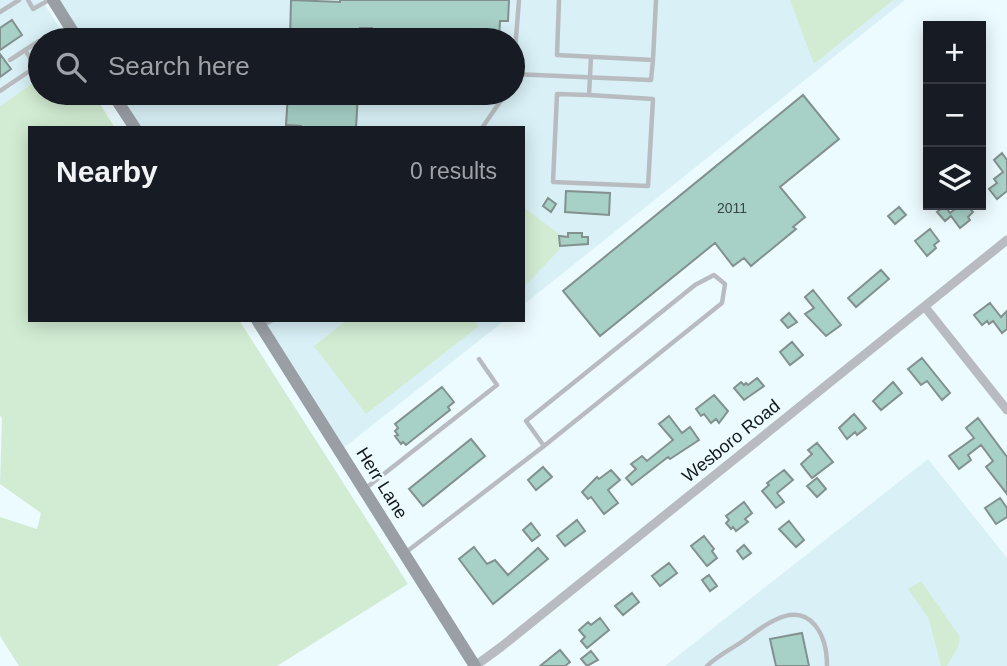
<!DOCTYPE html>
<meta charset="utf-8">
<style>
:root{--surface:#171b24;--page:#242831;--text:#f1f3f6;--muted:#9ea1a6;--line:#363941}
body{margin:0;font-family:Helvetica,sans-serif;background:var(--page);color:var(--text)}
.controls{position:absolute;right:21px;top:21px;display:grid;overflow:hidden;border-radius:0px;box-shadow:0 4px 18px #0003}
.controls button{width:63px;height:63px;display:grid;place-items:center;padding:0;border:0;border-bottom:2px solid var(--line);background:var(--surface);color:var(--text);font:35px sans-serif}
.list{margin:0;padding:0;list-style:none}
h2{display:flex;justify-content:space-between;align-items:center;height:91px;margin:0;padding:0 28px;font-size:30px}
h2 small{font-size:23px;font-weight:400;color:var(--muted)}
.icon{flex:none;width:38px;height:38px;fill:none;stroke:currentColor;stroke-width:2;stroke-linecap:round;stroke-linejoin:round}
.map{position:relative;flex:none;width:1007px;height:666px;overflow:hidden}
.search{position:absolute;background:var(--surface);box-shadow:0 4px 18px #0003;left:28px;top:28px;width:497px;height:77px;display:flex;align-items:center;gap:18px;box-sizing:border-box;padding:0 24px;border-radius:38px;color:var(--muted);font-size:26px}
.panel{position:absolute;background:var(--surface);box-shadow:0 4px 18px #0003;left:28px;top:126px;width:497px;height:196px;border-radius:0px}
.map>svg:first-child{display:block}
.built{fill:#d8f0f6}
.green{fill:#d2ecd3}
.building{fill:#a7d0c7;stroke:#83918e;stroke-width:2}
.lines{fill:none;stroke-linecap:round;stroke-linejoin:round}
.lane{stroke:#b8bcc0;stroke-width:4.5}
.street{stroke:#b8bcc0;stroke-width:9}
.secondary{stroke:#9a9fa5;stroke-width:12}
.labels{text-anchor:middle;stroke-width:5;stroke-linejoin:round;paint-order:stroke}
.number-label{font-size:14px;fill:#384745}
.street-label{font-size:18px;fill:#13191a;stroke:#ecfbff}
</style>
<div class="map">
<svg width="1007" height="666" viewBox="0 0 1007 666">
<rect width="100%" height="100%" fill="#ecfbff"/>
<!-- built -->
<path class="built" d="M0,0H42L67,40H40V78L0,106Z
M55,0H905L523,305V128H136L114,93H513V40H81Z
M258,320H505L341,450Z
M928,459L1007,558V666H665Z"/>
<!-- green -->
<path class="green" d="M790,0H893L814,64Z
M40,78V93H93L115,128H30V320H239L408,584L277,666H19L0,636V517L37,529L41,513L0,484L2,419L0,415V106Z
M523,207L559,234L560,249L523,288Z
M347,320H474L479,326L366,414L314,346Z
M921,581L960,637L958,647L947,666H941L929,619L908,589Z"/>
<!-- building -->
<path class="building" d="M291,0L340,2V0H509L508,21H500L499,40H379V35L372,28H360V40H290Z
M12,20L22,35L0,50V28Z
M0,54L11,69L0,77Z
M288,93H358L356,128H301V126L286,125Z
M803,95L839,139L780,187L805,217L793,227L796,229L751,266L744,258L733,266L715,243L600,336L563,291Z
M1002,153L1007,160V191L997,199L989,189L997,183L994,179L1003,172L994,160Z
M566,191L610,193L609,215L565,212Z
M548,198L556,204L551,212L543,206Z
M960,205H967L973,212L968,217L970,220L960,228L951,216L945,221L937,212L945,206L950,213Z
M899,207L906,215L895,224L888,216Z
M930,229L939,241L934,245L936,248L927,256L915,241Z
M568,233H582V237H588V244L560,246L559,236L568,237Z
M881,270L889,279L856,307L848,298Z
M813,290L841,325L826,336L805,314L814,308L805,297Z
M990,303L1001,317L1007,311V329L1002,333L993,321L989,324L987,321L982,325L974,315Z
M789,313L797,322L788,328L781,320Z
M792,342L803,355L790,365L780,352Z
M922,358L950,393L942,400L927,381L921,385L908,369Z
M757,378L764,386L744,400L734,388L741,382L744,385L746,383L748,385Z
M893,382L902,393L881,410L873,401Z
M442,387L454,402L448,407L450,410L406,445L403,442L401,444L395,436L398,435L395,431L398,428L395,424Z
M714,395L728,411L719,423L716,419L711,423L704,414L701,416L696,409Z
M854,414L866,428L857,435L855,432L847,439L839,428Z
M669,416L682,433L690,427L699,440L670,459L668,457L632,485L626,478L636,469L631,464L642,456L647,461L673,440L659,424Z
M978,418L1007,457V494L986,467L993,461L981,445L968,455L971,460L959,469L949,456L974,438L966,428Z
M471,439L485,456L423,506L409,489Z
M817,443L833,462L812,478L801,464L812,454L808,450Z
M543,467L552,477L536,490L528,480Z
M611,470L620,480L608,490L618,503L604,514L591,497L588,499L582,492L597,477L599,479Z
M784,470L793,480L777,493L784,502L776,508L762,491L769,485L767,483Z
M817,478L826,489L817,497L807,486Z
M1000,498L1007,508V517L996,524L985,508Z
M744,502L752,513L745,519L748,522L736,531L733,527L731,529L726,523L729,520L726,516Z
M577,520L585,531L565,546L557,536Z
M789,521L804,540L796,547L779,529Z
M531,523L540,535L532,541L523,530Z
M704,536L714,549L712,551L717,558L707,566L691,546Z
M744,545L751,553L743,559L737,551Z
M474,547L487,564L495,560L508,575L538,548L548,559L493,604L459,559Z
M669,563L677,573L660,586L652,576Z
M709,575L717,586L710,591L702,580Z
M632,593L639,602L623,615L615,606Z
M600,618L609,630L587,648L581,641L585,637L579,630L588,622L591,625Z
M802,633L809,666H776L770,639Z
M560,650L570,662L565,666H540Z
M591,651L598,660L587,666L581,659Z"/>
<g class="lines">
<!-- lane -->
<path class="lane" d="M28,0L33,9L49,0
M559,0L557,55L653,60L656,0
M0,12L19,0
M25,50L36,67
M10,60L39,41
M513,74L651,80L653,60
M513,75L519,0
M0,91L40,64
M589,95L557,94L553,182L648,186L653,99L589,95L591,57
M482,128L506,93
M262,326L272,320
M366,488L497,385L479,359
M405,553L544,446L722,303L725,284L714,275L695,285L526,421L544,446
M707,666C717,656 731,649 743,641C753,634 764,625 775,620C811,602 827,635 827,666"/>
<!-- street -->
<path class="street" d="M925,307L1007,410
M475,666L501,647L1007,240"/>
<!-- secondary -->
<path class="secondary" d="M53,0L78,40
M112,93L135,128
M257,320L475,666"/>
</g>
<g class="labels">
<!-- number labels -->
<g class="number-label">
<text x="732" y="213">2011</text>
</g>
<!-- street labels -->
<g class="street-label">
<text transform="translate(731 441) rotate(-39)" y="6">Wesboro Road</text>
<text transform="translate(382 483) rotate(58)" y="6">Herr Lane</text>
</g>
</g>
</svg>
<div class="controls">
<button>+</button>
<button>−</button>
<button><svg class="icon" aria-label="layers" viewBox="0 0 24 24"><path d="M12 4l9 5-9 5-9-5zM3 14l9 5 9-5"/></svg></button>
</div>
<div class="search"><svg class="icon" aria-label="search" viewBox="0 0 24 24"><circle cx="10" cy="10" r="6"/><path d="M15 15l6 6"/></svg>Search here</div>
<section class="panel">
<h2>Nearby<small>0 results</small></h2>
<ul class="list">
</ul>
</section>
</div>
